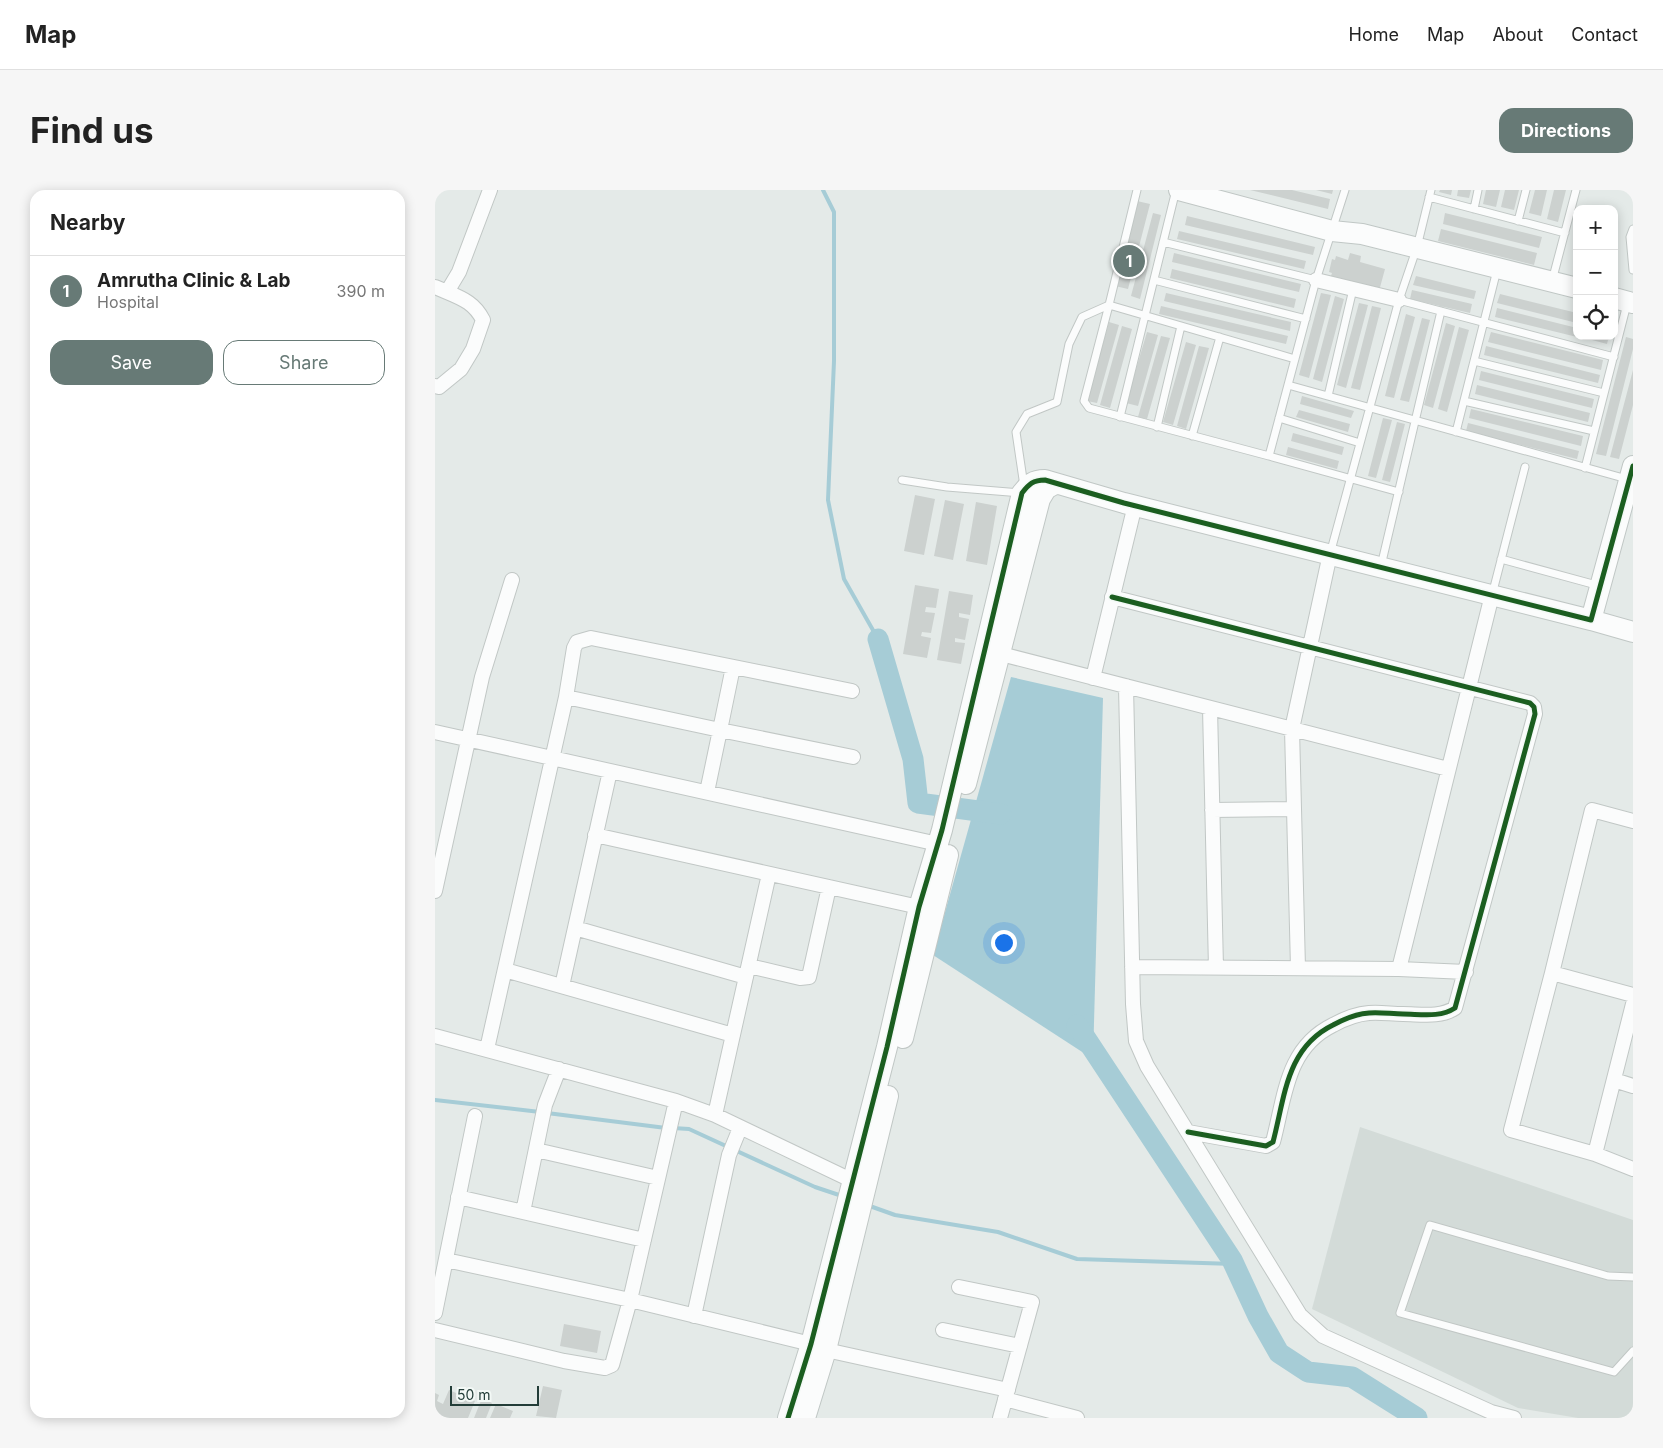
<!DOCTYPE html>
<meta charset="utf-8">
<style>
:root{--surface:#fff;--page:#f6f6f6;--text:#222;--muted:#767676;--line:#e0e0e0;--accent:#677a76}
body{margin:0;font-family:Inter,sans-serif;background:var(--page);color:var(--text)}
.controls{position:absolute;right:15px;top:15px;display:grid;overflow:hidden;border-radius:10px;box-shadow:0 2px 12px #0003}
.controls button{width:45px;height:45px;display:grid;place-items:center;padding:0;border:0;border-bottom:1px solid var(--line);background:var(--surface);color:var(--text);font:25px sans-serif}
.scale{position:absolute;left:15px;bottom:12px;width:89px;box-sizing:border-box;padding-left:5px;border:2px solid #233d38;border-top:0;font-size:14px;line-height:18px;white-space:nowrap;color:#233d38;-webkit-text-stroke:4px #f3f9f6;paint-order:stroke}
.you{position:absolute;left:568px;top:752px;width:18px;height:18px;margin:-12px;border:4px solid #fff;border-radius:50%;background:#1a73e8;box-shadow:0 0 0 8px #1a73e833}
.badge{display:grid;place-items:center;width:32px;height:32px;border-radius:50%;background:var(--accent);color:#fff;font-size:16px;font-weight:700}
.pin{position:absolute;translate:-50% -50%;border:2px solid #fff;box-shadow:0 1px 5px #0006}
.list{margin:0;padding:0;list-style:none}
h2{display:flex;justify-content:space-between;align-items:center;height:65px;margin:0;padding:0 20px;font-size:21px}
h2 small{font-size:16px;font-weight:400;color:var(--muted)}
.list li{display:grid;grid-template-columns:32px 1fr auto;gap:15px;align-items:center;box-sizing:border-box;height:70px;padding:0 20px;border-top:1px solid var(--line)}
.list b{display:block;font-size:19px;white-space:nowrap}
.list p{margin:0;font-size:16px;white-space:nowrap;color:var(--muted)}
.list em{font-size:16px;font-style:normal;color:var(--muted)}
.actions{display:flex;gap:10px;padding:15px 20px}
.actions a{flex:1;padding:11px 0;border:1px solid var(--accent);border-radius:15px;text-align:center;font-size:18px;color:var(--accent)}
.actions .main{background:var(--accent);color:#fff}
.icon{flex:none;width:28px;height:28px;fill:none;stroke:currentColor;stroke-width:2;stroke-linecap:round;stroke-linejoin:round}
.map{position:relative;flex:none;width:1198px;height:1228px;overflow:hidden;border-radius:15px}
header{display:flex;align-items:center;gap:30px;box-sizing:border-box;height:70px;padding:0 25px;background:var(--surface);border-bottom:1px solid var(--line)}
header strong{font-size:24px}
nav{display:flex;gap:28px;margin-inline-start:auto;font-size:18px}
.intro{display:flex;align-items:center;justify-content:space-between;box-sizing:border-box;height:120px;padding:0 30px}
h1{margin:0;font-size:35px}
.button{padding:12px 22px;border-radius:15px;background:var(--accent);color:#fff;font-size:18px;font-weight:700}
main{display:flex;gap:30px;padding:0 30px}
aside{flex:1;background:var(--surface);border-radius:15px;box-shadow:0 2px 12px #0003}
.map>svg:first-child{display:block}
.built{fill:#d3dbd8}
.water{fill:#a6ccd6}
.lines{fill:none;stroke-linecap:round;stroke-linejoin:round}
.stream{stroke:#a6ccd6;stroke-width:4}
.river{stroke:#a6ccd6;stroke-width:21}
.building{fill:#ccd1cf}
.lane-casing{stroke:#c1c7c5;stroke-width:9}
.street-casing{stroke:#c1c7c5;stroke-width:16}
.secondary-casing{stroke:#c0c7c5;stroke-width:22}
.lane{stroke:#fbfcfc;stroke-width:7}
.street{stroke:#fbfcfc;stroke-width:14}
.secondary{stroke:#fbfcfc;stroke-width:20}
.cycleway-casing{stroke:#f3f9f6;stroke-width:8}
.cycleway{stroke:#1b5e20;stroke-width:5}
</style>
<header>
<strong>Map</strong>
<nav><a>Home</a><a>Map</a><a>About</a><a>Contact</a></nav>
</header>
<div class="intro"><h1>Find us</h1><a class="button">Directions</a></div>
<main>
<aside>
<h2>Nearby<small></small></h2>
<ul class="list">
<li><span class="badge">1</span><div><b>Amrutha Clinic &amp; Lab</b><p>Hospital</p></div><em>390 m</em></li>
</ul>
<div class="actions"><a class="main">Save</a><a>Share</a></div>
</aside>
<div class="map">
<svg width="1198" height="1228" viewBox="0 0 1198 1228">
<rect width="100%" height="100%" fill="#e4eae8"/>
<!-- built -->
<path class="built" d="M925,937L1198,1030V1228H1143L1083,1218L877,1119Z"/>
<!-- water -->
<path class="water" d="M576,487L668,508L658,869L498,765Z"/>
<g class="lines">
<!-- stream -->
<path class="stream" d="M388,0L399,22V171L393,310L409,389L443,449
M0,910L105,922
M112,923L231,938
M238,938L254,939L380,997L407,1006
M432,1015L460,1025L563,1042L642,1069L799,1074"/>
<!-- river -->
<path class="river" d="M443,449L478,569L483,613L566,624
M642,835L797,1070L823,1126L844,1163L873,1182L917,1187L982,1228"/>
</g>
<!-- building -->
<path class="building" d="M815,0H857L895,9L893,19Z
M881,0H898L897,4Z
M1005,0H1017L1016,5L1004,2Z
M1023,0H1036L1034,8L1022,6Z
M1051,0H1065L1061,17L1048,14Z
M1070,0H1084L1079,20L1066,17Z
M1100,0H1112L1106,26L1094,23Z
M1119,0H1131L1123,32L1112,29Z
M702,11L715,14L693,99L680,96Z
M718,23L726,25L705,109L696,106Z
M1010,23L1107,47L1104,58L1008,34Z
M752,26L880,57L878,65L750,35Z
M1006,39L1102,63L1099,75L1003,51Z
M744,41L871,71L869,79L742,49Z
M739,63L866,94L864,102L737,72Z
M915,63L926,66L925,72L950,79L944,101L926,94L896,86L897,83L894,82L897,69L900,70L901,66L913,70Z
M737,79L861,109L859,118L735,88Z
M981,86L1041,101L1039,109L978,95Z
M977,100L1037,114L1035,123L975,109Z
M731,103L856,132L855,141L729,111Z
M886,103L896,105L874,188L864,185Z
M1065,104L1142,123V133L1062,113Z
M900,106L909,109L887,192L878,189Z
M924,113L933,115L911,198L902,195Z
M726,116L853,146L851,154L724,124Z
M937,116L946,118L925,200L916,198Z
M1062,118L1142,138V147L1060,127Z
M971,124L980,127L959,208L950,206Z
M987,128L995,130L974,212L965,210Z
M674,132L684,135L662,213L652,211Z
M1011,133L1020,136L998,218L989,215Z
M687,136L697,139L675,218L665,215Z
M1024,137L1034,140L1012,222L1003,219Z
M712,142L723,145L703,216L691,213Z
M1056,142L1168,170L1166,180L1053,152Z
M726,146L735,148L712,229L703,227Z
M1142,146H1174L1172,154Z
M1191,147L1198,149V159L1171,266L1161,264Z
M751,152L761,155L738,235L728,232Z
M764,156L774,158L751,239L742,236Z
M1051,156L1165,185L1163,193L1049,165Z
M1198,180V215L1184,269L1175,267Z
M1046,181L1159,209L1157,218L1044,190Z
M1042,195L1155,223L1153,232L1040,204Z
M867,206L919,221L916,228L865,214Z
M1036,219L1148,246L1146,256L1034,228Z
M864,220L915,234L913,242L861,227Z
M948,228L957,230L941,288L933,286Z
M962,232L970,234L955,292L947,290Z
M1033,233L1144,261L1142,269L1031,241Z
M858,243L909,257L907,265L856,251Z
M853,257L904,271L902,279L851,265Z
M480,305L500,309L489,365L469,361Z
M510,310L529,314L518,370L499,366Z
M541,312L562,316L552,375L531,371Z
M480,395L504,399L501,418L491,417L490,422L500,423L496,443L487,442L486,446L496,448L492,468L468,464Z
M514,401L538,405L535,425L524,423V427L534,429L530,450L520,448V452L530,453L526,474L502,470Z
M129,1134L166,1141L162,1163L125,1156Z
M108,1196L127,1200L121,1228L101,1226Z
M14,1200L40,1211L33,1228H0V1203L4,1205L2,1211L8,1214Z
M47,1208L57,1213L51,1228H39Z
M61,1214L78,1221L75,1228H55Z"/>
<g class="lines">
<!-- lane casing -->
<g class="lane-casing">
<path id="lane" d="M994,7L1130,43
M1039,19L1043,0
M1083,31L1091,0
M1198,39L1195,47L1198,80
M728,52L881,90
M719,90L871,129
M1117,91L1141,0
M964,110L1179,167
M860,169L674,115L649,211L654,218L834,266L881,90L910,0
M1039,171L1169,203
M853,195L1192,289
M893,206L918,99
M1029,211L1159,241
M685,227L741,0
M844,228L925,253
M722,237L746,136
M1021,242L1062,80
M757,246L785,147
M834,266L964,302
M1150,278L1192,114
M467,290L512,297L586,303
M589,296L581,242L592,224L622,212L634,154L647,127L674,115L702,0
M895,364L964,110L982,57L996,0
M1066,369L1165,396
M946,376L1006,121
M1057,405L1090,277
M1198,1087L1173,1086L995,1035L965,1123L1179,1182L1198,1161"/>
</g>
<!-- street casing -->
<g class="street-casing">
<path id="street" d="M881,90L964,110
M0,97L12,102L24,82L55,0
M0,196L4,197L26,179L38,159L48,130C40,114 29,109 12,102
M677,407L1095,513L1099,517L1100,524L1020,818C1005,828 985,824 968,824C957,824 945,822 934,823C921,824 909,829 898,835C851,858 850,907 838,952L831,956L753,942
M566,464L1013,579
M298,477L285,540L418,567
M658,488L700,315
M691,496L698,814L701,851L712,876L865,1125L888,1146L1056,1222L1079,1228
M131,507L139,458L142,452L156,448L417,501
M775,518L781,778
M0,542L503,654
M777,620L859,619
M160,645L484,717
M0,701L47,487L77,390
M140,738L311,787
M314,776L365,788L374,787L394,697
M697,777L964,779L1031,782
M863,778L857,539L895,364
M964,779L1057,405
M70,780L298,845
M1117,783L1157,620L1198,631
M127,796L175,581
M1198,805L1117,783L1076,940L1160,964L1198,979
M0,846L241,911L280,925L416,990L426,992
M52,859L131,507L285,540L272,602
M1179,890L1198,896
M280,925L334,684
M101,960L223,988
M1160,964L1198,814
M23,1007L209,1050
M88,1022L110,915L124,879
M11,1070L195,1110L241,911
M524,1097L597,1112L565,1228
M0,1123L40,926
M259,1126L294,965L305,938
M0,1140L129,1171L170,1178L177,1175L195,1110L376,1154
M508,1140L585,1156
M391,1160L573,1200
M570,1209L642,1228"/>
</g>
<!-- secondary casing -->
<g class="secondary-casing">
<path id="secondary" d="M744,0L897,41L927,44L1142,98
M1179,108L1198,113
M1156,430L1198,442
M531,594L605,309L611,299L620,294
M468,848L513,665
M353,1228L376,1154L452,857L484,717L507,640L587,303C594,294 598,290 610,290L689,313L1156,430L1198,276
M370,1228L391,1160L453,906"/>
</g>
<!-- lane -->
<use href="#lane" class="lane"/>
<!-- street -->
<use href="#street" class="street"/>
<!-- secondary -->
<use href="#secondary" class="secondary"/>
<!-- cycleway casing -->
<g class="cycleway-casing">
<path id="cycleway" d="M677,407L1095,513L1099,517L1100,524L1020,818C1005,828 985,824 968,824C957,824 945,822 934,823C921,824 909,829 898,835C851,858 850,907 838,952L831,956L753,942
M353,1228L376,1154L452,857L484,717L507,640L587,303C594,294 598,290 610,290L689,313L1156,430L1198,276"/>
</g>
<!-- cycleway -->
<use href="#cycleway" class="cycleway"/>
</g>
</svg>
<div class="controls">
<button>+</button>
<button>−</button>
<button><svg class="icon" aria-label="locate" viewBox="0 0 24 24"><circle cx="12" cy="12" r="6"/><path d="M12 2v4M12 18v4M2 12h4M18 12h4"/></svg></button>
</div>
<div class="scale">50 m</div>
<div class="you"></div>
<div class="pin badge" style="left:694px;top:71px">1</div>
</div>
</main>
